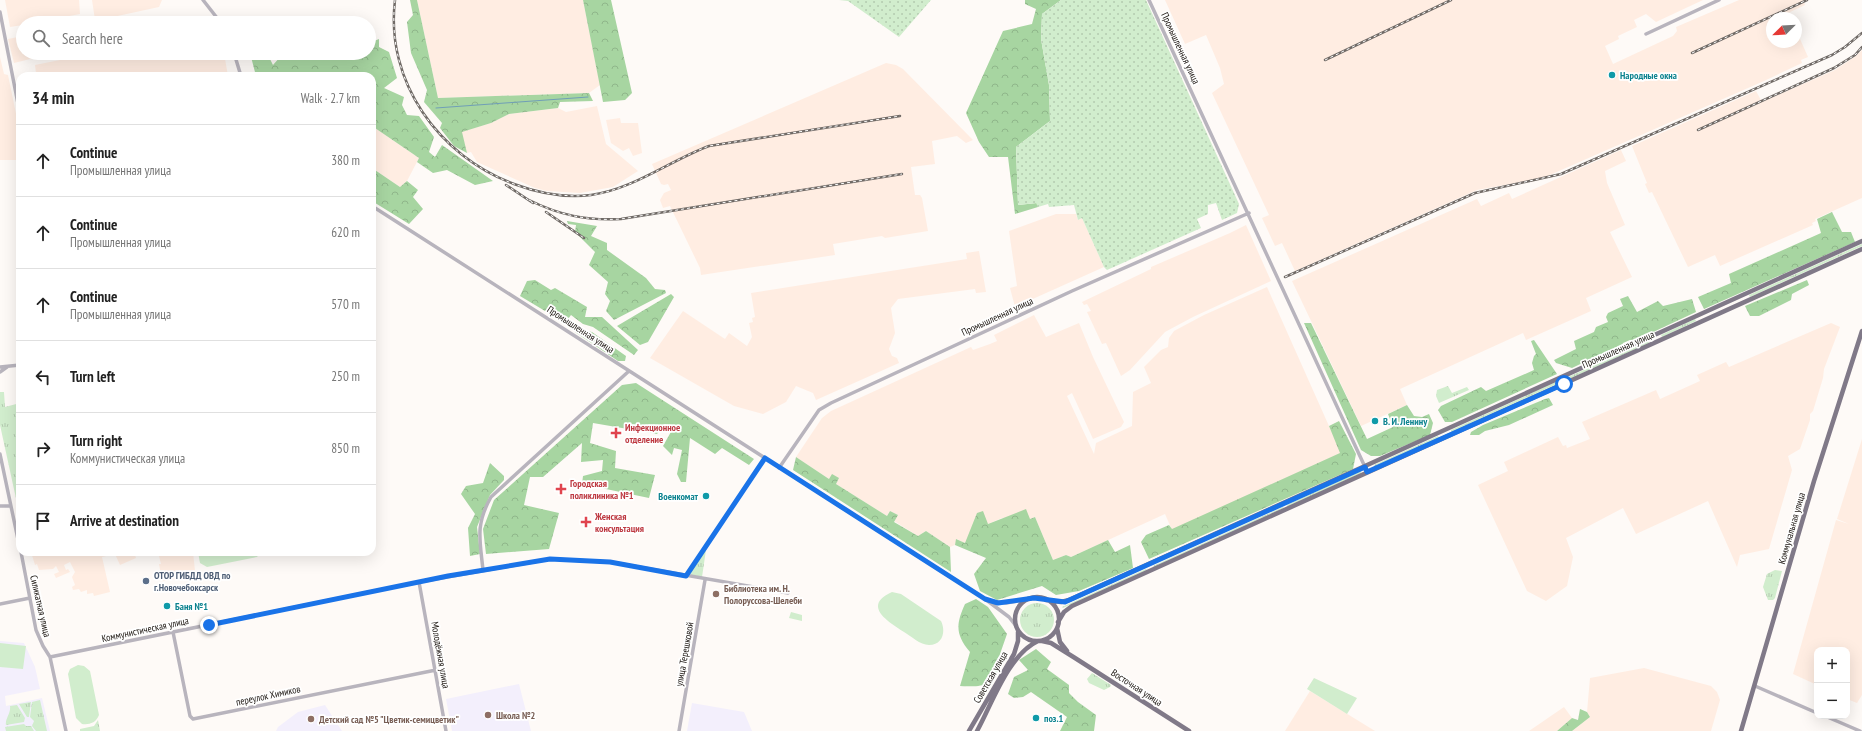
<!DOCTYPE html>
<meta charset="utf-8">
<style>
:root{--surface:#fff;--page:#f6f6f6;--text:#222;--muted:#767676;--line:#e0e0e0}
body{margin:0;font-family:"PT Sans Narrow",sans-serif;background:var(--page);color:var(--text)}
.controls{position:absolute;right:12px;bottom:12px;display:grid;overflow:hidden;border-radius:8px;box-shadow:0 4px 16px #0002}
.controls button{width:36px;height:36px;display:grid;place-items:center;padding:0;border:0;border-bottom:1px solid var(--line);background:var(--surface);color:var(--text);font:20px sans-serif}
.compass{position:absolute;left:1766px;top:12px;width:36px;height:36px;border-radius:50%;background:var(--surface);box-shadow:0 4px 16px #0002;rotate:246deg}
.stop{position:absolute;width:12px;height:12px;margin:-9px;border:3px solid #1a73e8;border-radius:50%;background:#fff}
.stop.end{background:#1a73e8;border-color:#fff;box-shadow:0 1px 4px #0008}
.list{margin:0;padding:0;list-style:none}
h2{display:flex;justify-content:space-between;align-items:center;height:52px;margin:0;padding:0 16px;font-size:17px}
h2 small{font-size:13px;font-weight:400;color:var(--muted)}
.list li{display:grid;grid-template-columns:26px 1fr auto;gap:12px;align-items:center;box-sizing:border-box;height:72px;padding:0 16px;border-top:1px solid var(--line)}
.list b{display:block;font-size:15px;white-space:nowrap}
.list p{margin:0;font-size:13px;white-space:nowrap;color:var(--muted)}
.list em{font-size:13px;font-style:normal;color:var(--muted)}
.icon{flex:none;width:22px;height:22px;fill:none;stroke:currentColor;stroke-width:2;stroke-linecap:round;stroke-linejoin:round}
.map{position:relative;flex:none;width:1862px;height:731px;overflow:hidden}
.search{position:absolute;background:var(--surface);box-shadow:0 4px 16px #0002;left:16px;top:16px;width:360px;height:44px;display:flex;align-items:center;gap:10px;box-sizing:border-box;padding:0 14px;border-radius:22px;color:var(--muted);font-size:15px}
.panel{position:absolute;background:var(--surface);box-shadow:0 4px 16px #0002;left:16px;top:72px;width:360px;height:484px;border-radius:12px}
.map>svg:first-child{display:block}
.industrial{fill:#ffede2}
.education{fill:#f3effc}
.grass{fill:url(#grass-tufts)}
.forest{fill:url(#forest-crowns)}
.garden{fill:url(#garden-dots)}
.pitch{fill:#d1edcd}
.lines{fill:none;stroke-linecap:round;stroke-linejoin:round}
.stream{stroke:#709fb7;stroke-width:1}
.minor{stroke:#b8b4bd;stroke-width:3.5}
.major{stroke:#807988;stroke-width:4.5}
.rail-casing{stroke:#706a66;stroke-width:2.5}
.rail{stroke:#fff;stroke-width:1;stroke-dasharray:3;stroke-linecap:butt}
.route{stroke:#1a73e8;stroke-width:5}
.culture-dot{fill:#0f9aa8;stroke:#fff;stroke-width:1.5}
.health-dot{fill:#e0444e;stroke:#fff;stroke-width:1.5}
.service-dot{fill:#5c6f8a;stroke:#fff;stroke-width:1.5}
.education-dot{fill:#8d6e63;stroke:#fff;stroke-width:1.5}
.labels{text-anchor:middle;stroke-width:3.5;stroke-linejoin:round;paint-order:stroke}
.street-label{font-size:10px;fill:#1d1712;stroke:#fff}
.culture-label{font-size:10px;font-weight:bold;fill:#0d838f;stroke:#fff;text-anchor:start}
.health-label{font-size:10px;font-weight:bold;fill:#be3a42;stroke:#fff;text-anchor:start}
.service-label{font-size:10px;font-weight:bold;fill:#4e5e75;stroke:#fff;text-anchor:start}
.education-label{font-size:10px;font-weight:bold;fill:#785e54;stroke:#fff;text-anchor:start}
</style>
<div class="map">
<svg width="1862" height="731" viewBox="0 0 1862 731">
<defs>
<pattern id="grass-tufts" width="24" height="20" patternUnits="userSpaceOnUse"><rect width="24" height="20" fill="#d1edcd"/><path d="M3 7l-1-3M5 7V3M7 7l1-3M15 17l-1-3M17 17v-4M19 17l1-3" fill="none" stroke="#b3caaf"/></pattern>
<pattern id="forest-crowns" width="20" height="18" patternUnits="userSpaceOnUse"><rect width="20" height="18" fill="#a7d5a1"/><path d="M2 6a3 3 0 1 1 6 0M12 15a3 3 0 1 1 6 0" fill="none" stroke="#8fb68a"/></pattern>
<pattern id="garden-dots" width="8" height="8" patternUnits="userSpaceOnUse"><rect width="8" height="8" fill="#d1edcd"/><path d="M2 2h.1M6 6h.1" fill="none" stroke="#b3caaf" stroke-width="1.8" stroke-linecap="round"/></pattern>
</defs>
<rect width="100%" height="100%" fill="#fefaf7"/>
<!-- industrial -->
<path class="industrial" d="M5,0H79L80,14L32,23H23V25L10,27Z
M92,0H162L159,7L99,20H95Z
M417,0H583L600,85L589,93L438,98Z
M1165,0H1703L1656,22L1646,14L1634,20L1637,27L1618,36L1619,39L1605,46L1613,64L1673,36L1677,31L1676,27L1739,0H1803L1805,5L1788,13L1791,18H1772V42H1796V30L1808,57L1801,60L1802,63L1764,81L1543,178L1477,190L1295,271L1282,243L1275,246L1262,218L1269,215L1212,93L1224,84L1220,68L1206,35L1185,44Z
M23,36V53H41L42,56L14,63L8,39Z
M1862,50V198L1815,219L1816,221L1812,223L1813,225L1720,266L1715,255L1688,267L1652,192L1649,193L1645,184L1647,183L1632,146L1756,91L1762,102L1835,70L1856,56Z
M95,53H224L228,76H32L36,73L35,65Z
M0,57L4,74L8,75L20,133V160H0Z
M886,63L896,65L903,69L973,140L966,143L957,136L932,141L935,164L911,167L915,195H920L922,198L928,231L885,238L882,236L833,244L835,255L701,275L700,268L670,206L663,208L660,200L664,193L671,190L668,184L664,185L661,184L652,164Z
M597,106L606,144L638,171L613,187L580,193L547,191L535,188L477,162L471,152L467,153L461,132L491,123L509,114L558,108L566,112Z
M620,118L621,123H638L642,153L633,156L629,148L623,151L611,143L606,120Z
M372,126L419,158L407,181L400,187L372,168Z
M1621,150L1626,161L1605,171L1607,183L1625,225L1610,232L1632,277L1586,298L1591,311L1526,340L1523,333L1400,389L1407,405L1361,426L1292,281L1477,199L1481,206L1509,193L1512,199Z
M1056,214H1076L1078,220L1082,218L1104,267L1015,307L1010,288L1017,286L1009,231Z
M1246,225L1271,281L1193,317L1165,332L1130,370L1121,376L1106,343L1102,344L1087,312L1091,311L1087,304L1084,305L1082,302L1151,269V267L1230,233Z
M979,251L986,292L976,293L975,289L898,299L891,308L895,333L889,349L892,356L897,358L899,363L816,400L813,393L796,386L786,402L763,414L734,406L650,358L683,311L725,339L729,333L747,346L752,337L749,323L753,322L752,318L755,317L751,293L967,259L966,253Z
M1267,287L1341,453L1172,530L1165,514L1071,557L1066,555L1053,560L1035,517L1030,519L1002,518L988,524L964,543L957,539L955,545L950,547L926,531L918,536L894,521L898,515L890,511L887,516L836,484L839,478L829,479L796,457L822,418L831,411L971,347L973,350L990,344L997,341L994,335L1034,315L1046,337L1079,323L1093,357L1124,422L1121,427L1093,439L1072,393L1067,396L1094,454L1096,443L1132,426L1133,392L1151,383L1144,367L1161,350L1168,347L1169,338L1174,331L1204,315Z
M1831,323L1840,327L1824,369L1823,378L1813,411L1810,414V420L1800,449L1788,456L1792,470L1769,549L1740,555L1737,567L1708,501L1636,534L1623,508L1566,538L1573,557L1567,586L1546,601L1527,591L1478,485L1508,471L1504,462L1558,437L1563,446L1566,445L1567,448L1590,439L1582,422L1656,390L1660,399L1700,381L1697,375L1726,362L1729,367Z
M1862,439V695L1857,703L1847,699V650H1817V685L1793,674L1836,520L1849,524L1837,519Z
M31,552H142L135,555L136,558L120,565L115,554L102,557L110,592L94,596L93,593L87,594V590L81,592L79,589L73,590L72,587L75,585L72,577L75,572L70,562L64,565L66,570L68,569L70,572L56,578L54,574L59,572L56,566L53,569L39,570L37,564L35,565Z
M158,552H193L195,571L189,577L162,581L159,564H161Z
M1644,668L1711,686L1717,692L1720,700L1711,731H1572L1590,717L1587,712L1590,678Z
M1310,691L1375,731H1285Z
M1564,707L1572,718L1557,731H1529Z"/>
<!-- education -->
<path class="education" d="M0,641L24,643L35,667L40,689L5,696L6,706L42,698L50,731H0Z
M519,684L531,731H452L446,699Z
M692,703L744,712L752,731H687Z
M325,705L342,731H276L278,727L298,712Z"/>
<!-- grass -->
<path class="grass" d="M1862,244V246L1750,297L1749,295Z
M1695,319L1696,321L1662,337L1661,335Z
M1648,341L1649,343L1567,380L1566,378Z
M1558,381L1559,383L1451,432V430Z
M1448,386L1452,393L1467,387L1469,390L1439,403L1436,396L1437,390Z
M0,392H4L5,407L20,403V503H17L0,425Z
M1438,436L1439,438L1375,467L1374,465Z
M1361,471V473L1288,507L1287,505Z
M1283,507L1284,508L1154,567L1153,566Z
M706,550L702,577L689,574Z
M1146,569L1147,570L1063,608L1062,607Z
M1775,570L1782,571L1775,598L1773,600H1768L1763,587L1767,574Z
M1020 620a17 17 0 1 1 34 0a17 17 0 1 1-34 0Z
M1092,673L1111,685L1110,687L1104,690L1089,683L1087,679Z
M40,700L47,731H36L32,726L34,721L30,717L32,702Z
M31,702L29,717H27L19,704Z
M17,705L25,718L24,722L6,725C5,718 11,714 10,706Z
M98,720L100,731H80V729L94,726Z
M24,724L26,726H31L34,731H6L5,727Z"/>
<!-- forest -->
<path class="forest" d="M410,0H417L438,98L589,93L593,101L560,102L558,108L509,114L491,123L462,132L467,153L454,146L440,128L442,123L424,102L427,90L411,53L407,22L413,15Z
M583,0H611L632,93L625,100L603,102Z
M1025,0H1061L1042,14L1041,39L1049,85L1050,121L1016,147L1018,205L1037,203L1038,207L1015,214L1008,157H989L979,142L966,113L1003,31L1032,24L1036,9L1025,4Z
M379,39V47L389,52L397,78L384,88L404,97L402,105L407,115L419,116L434,137L429,152L435,157L442,145L493,181L475,185L447,170L433,173L417,162L419,158L372,126V76H256L250,53H267L273,65C280,57 283,53 293,53L299,59L306,53H369V43Z
M372,168L400,187L407,181L418,190L413,197L423,209L409,224L372,201Z
M1832,212L1842,232H1851L1855,242L1704,309L1698,297L1731,283L1729,274L1821,233L1817,219Z
M567,221L597,226L591,236L607,243V250L646,278L655,289L665,290L666,293L614,320L606,311L610,301L605,294L608,282L589,265L595,252L575,232L576,225L568,224Z
M535,280L551,290L555,288L587,307L585,317H602L638,350L634,355L593,327L583,324L571,315L565,323L520,296L527,281Z
M1807,280L1809,285L1792,294L1791,300L1759,316H1750L1745,306Z
M671,294L674,297L648,342L640,345L617,326Z
M1628,296L1637,312L1658,301L1663,306L1692,299L1696,312L1634,341L1630,340L1623,343L1621,347L1610,350L1572,368L1556,363L1554,360L1576,349L1574,341L1594,332L1596,327L1608,322L1606,317L1608,313L1623,306L1620,299Z
M1304,323H1311L1367,439L1393,427L1388,414L1407,405L1414,416L1422,417L1429,414L1433,423L1430,435L1380,456H1371L1361,450Z
M577,329L592,332L626,356L625,361H618L575,332Z
M1534,340L1557,374L1452,422H1445L1438,410L1441,406L1481,387L1486,391L1534,370L1532,363L1534,356L1536,354L1531,341Z
M636,383L754,459L749,465L722,448L715,454L690,438L686,482H681L677,474L682,450L674,448L672,455L663,446L672,430L665,424L657,434L593,423L590,443L616,451L615,468L655,475L649,498L582,484L583,476L602,471L603,460L581,462L582,443L543,477H530L524,505L559,513L549,549L486,554L483,529L494,500L622,385Z
M1549,398L1553,405L1509,425L1485,431L1479,435H1470L1471,432L1483,425L1545,399Z
M1339,421L1356,454L1353,469L1149,559L1141,542L1146,535L1169,525L1172,529L1340,453L1329,426Z
M796,457L829,479L832,474L839,478L836,484L887,516L890,511L898,515L894,522L918,536L926,531L950,547L951,572L793,470Z
M490,463L504,476V480L490,495L477,527L480,554L470,556L468,528L475,514L461,494L466,486L483,483Z
M1026,509L1030,519L1035,517L1053,560L1066,555L1071,557L1108,540L1115,552L1130,545L1133,568L1079,591L1056,595L1042,586L997,600L980,591L974,574L986,558L955,545L956,539L965,543L977,513L983,511L988,524Z
M976,599L988,607L1007,634L1000,654L1001,667C987,687 984,687 960,686L970,652C955,634 956,624 965,604Z
M1036,649L1051,662L1047,669L1069,685V693L1078,702L1096,715L1094,731H1060L1067,717L1031,692L1023,697L1014,698L1008,694L1014,677L1028,670L1019,660Z
M1580,709L1587,712L1590,717L1572,731H1557L1572,718L1578,720Z"/>
<!-- garden -->
<path class="garden" d="M839,0H931L899,37L848,1Z
M1061,0H1146L1239,204L1237,213L1222,220L1216,203L1208,205V214L1197,219L1201,228L1107,270L1104,267L1082,218L1078,220L1074,205L1049,207L1048,204L1038,207L1036,203L1018,205L1016,147L1050,121L1049,85L1041,39L1042,14Z"/>
<!-- pitch -->
<path class="pitch" d="M198,552H261L257,557L207,567L200,563Z
M892,592L901,594L941,621C946,631 943,645 929,645C920,645 911,636 904,632C889,622 861,606 892,592Z
M791,612L802,615V621L789,618Z
M0,643L26,646L23,669L0,667Z
M78,665L84,666L90,671L99,715C96,723 89,725 82,724L76,718L68,674L70,669Z
M1314,678L1357,698L1347,714L1307,689Z"/>
<g class="lines">
<!-- stream -->
<path class="stream" d="M436,108L588,97"/>
<!-- minor -->
<path class="minor" d="M203,0L221,23
M1149,0L1365,467
M0,12L20,114
M1646,34L1719,0
M234,53L241,76
M372,206L985,599L1009,617L1016,626
M0,367L20,365
M0,372L7,367
M0,454L20,549
M779,468L819,410L831,403L1072,291L1249,213
M0,506H11
M21,552L36,630L43,646L50,657L66,731
M483,570C480,540 475,525 491,497L629,371
M686,576L765,458
M419,582L446,731
M990,601L1006,603L1030,599
M0,604L30,598
M173,632L190,716L193,719L436,670
M50,657L419,582L550,559L610,562L788,593
M1755,686L1817,713
M1825,716L1860,731
M679,731L705,580"/>
<!-- major -->
<path class="major" d="M1015 619a22 22 0 1 1 44 0a22 22 0 1 1-44 0Z
M1046,600L1061,602L1069,600L1862,241
M1058,622L1064,612L1072,606L1862,249
M1057,628L1060,642L1067,651
M1042,641L1051,643L1075,658L1189,731
M969,731L1014,654L1018,641V632
M977,731C992,704 1008,655 1038,641
M1741,731L1814,481L1862,331"/>
<!-- rail casing -->
<g class="rail-casing">
<path id="rail" d="M395,0C385,82 439,156 514,184C538,193 566,198 591,195C634,189 669,161 709,146L900,116
M1692,53L1807,0
M1325,60L1451,0
M1698,130L1834,68L1855,55L1862,47
M506,185L533,203
M529,200C559,215 587,221 621,219L902,174
M546,212L584,238
M1285,277L1475,193L1561,174L1832,55L1845,47L1862,33"/>
</g>
<!-- rail -->
<use href="#rail" class="rail"/>
</g>
<g class="lines">
<!-- route -->
<path class="route" d="M209,625L448,576L550,559L610,562L686,576L765,458L985,599L998,603L1034,598L1065,602L1365,467L1367,472L1564,384"/>
</g>
<!-- markers -->
<g class="culture-dot">
<circle cx="1612" cy="75" r="4"/>
<circle cx="1375" cy="421" r="4"/>
<circle cx="706" cy="496" r="4"/>
<circle cx="167" cy="606" r="4"/>
<circle cx="1036" cy="718" r="4"/>
</g>
<g class="health-dot">
<path d="M614 427h4v4h4v4h-4v4h-4v-4h-4v-4h4z"/>
<path d="M559 483h4v4h4v4h-4v4h-4v-4h-4v-4h4z"/>
<path d="M584 516h4v4h4v4h-4v4h-4v-4h-4v-4h4z"/>
</g>
<circle class="service-dot" cx="146" cy="581" r="4"/>
<g class="education-dot">
<circle cx="716" cy="594" r="4"/>
<circle cx="488" cy="715" r="4"/>
<circle cx="311" cy="719" r="4"/>
</g>
<g class="labels">
<!-- street labels -->
<g class="street-label">
<text transform="translate(1181 48) rotate(65)" y="4">Промышленная улица</text>
<text transform="translate(997 316) rotate(-25)" y="4">Промышленная улица</text>
<text transform="translate(581 329) rotate(33)" y="4">Промышленная улица</text>
<text transform="translate(1618 349) rotate(-24)" y="4">Промышленная улица</text>
<text transform="translate(1791 528) rotate(-74)" y="4">Коммунальная улица</text>
<text transform="translate(41 606) rotate(77)" y="4">Силикатная улица</text>
<text transform="translate(145 629) rotate(-12)" y="4">Коммунистическая улица</text>
<text transform="translate(684 654) rotate(-80)" y="4">улица Терешковой</text>
<text transform="translate(441 655) rotate(80)" y="4">Молодёжная улица</text>
<text transform="translate(990 677) rotate(-60)" y="4">Советская улица</text>
<text transform="translate(1137 687) rotate(33)" y="4">Восточная улица</text>
<text transform="translate(268 695) rotate(-12)" y="4">переулок Химиков</text>
</g>
<!-- culture labels -->
<g class="culture-label">
<text x="1620" y="79">Народные окна</text>
<text x="1383" y="425">В. И. Ленину</text>
<text x="698" y="500" text-anchor="end">Военкомат</text>
<text x="175" y="610">Баня №1</text>
<text x="1044" y="722">поз.1</text>
</g>
<!-- health labels -->
<g class="health-label">
<text x="625" y="431">Инфекционное<tspan x="625" dy="12">отделение</tspan></text>
<text x="570" y="487">Городская<tspan x="570" dy="12">поликлиника №1</tspan></text>
<text x="595" y="520">Женская<tspan x="595" dy="12">консультация</tspan></text>
</g>
<!-- service labels -->
<g class="service-label">
<text x="154" y="579">ОТОР ГИБДД ОВД по<tspan x="154" dy="12">г.Новочебоксарск</tspan></text>
</g>
<!-- education labels -->
<g class="education-label">
<text x="724" y="592">Библиотека им. Н.<tspan x="724" dy="12">Полоруссова-Шелеби</tspan></text>
<text x="496" y="719">Школа №2</text>
<text x="319" y="723">Детский сад №5 "Цветик-семицветик"</text>
</g>
</g>
</svg>
<div class="controls">
<button>+</button>
<button>−</button>
</div>
<svg class="compass" viewBox="-18 -18 36 36"><path d="M0-13l5 13h-10z" fill="#e53935"/><path d="M0 13l5-13h-10z" fill="#767676"/></svg>
<div class="stop" style="left:1564px;top:384px"></div>
<div class="stop end" style="left:209px;top:625px"></div>
<div class="search"><svg class="icon" aria-label="search" viewBox="0 0 24 24"><circle cx="10" cy="10" r="6"/><path d="M15 15l6 6"/></svg>Search here</div>
<section class="panel">
<h2>34 min<small>Walk · 2.7 km</small></h2>
<ul class="list">
<li><svg class="icon" aria-label="ahead" viewBox="0 0 24 24"><path d="M12 20V5M6 11l6-6 6 6"/></svg><div><b>Continue</b><p>Промышленная улица</p></div><em>380 m</em></li>
<li><svg class="icon" aria-label="ahead" viewBox="0 0 24 24"><path d="M12 20V5M6 11l6-6 6 6"/></svg><div><b>Continue</b><p>Промышленная улица</p></div><em>620 m</em></li>
<li><svg class="icon" aria-label="ahead" viewBox="0 0 24 24"><path d="M12 20V5M6 11l6-6 6 6"/></svg><div><b>Continue</b><p>Промышленная улица</p></div><em>570 m</em></li>
<li><svg class="icon" aria-label="left" viewBox="0 0 24 24"><path d="M17 20v-9H6M10 6l-5 5 5 5"/></svg><div><b>Turn left</b></div><em>250 m</em></li>
<li><svg class="icon" aria-label="right" viewBox="0 0 24 24"><path d="M7 20v-9h11M14 6l5 5-5 5"/></svg><div><b>Turn right</b><p>Коммунистическая улица</p></div><em>850 m</em></li>
<li><svg class="icon" aria-label="arrive" viewBox="0 0 24 24"><path d="M6 21V4h12l-3 4 3 4H6"/></svg><div><b>Arrive at destination</b></div></li>
</ul>
</section>
</div>
